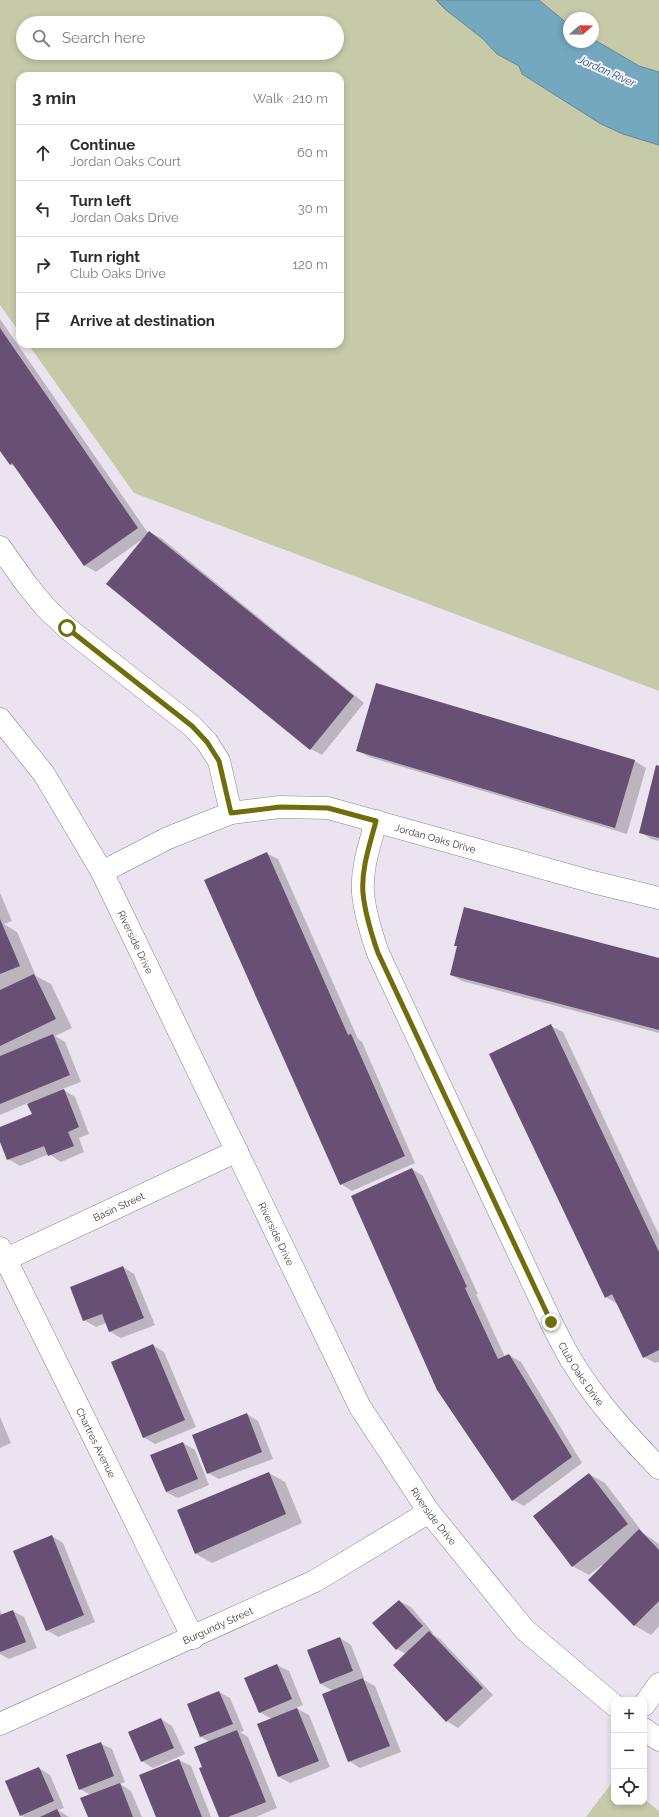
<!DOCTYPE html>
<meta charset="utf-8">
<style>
:root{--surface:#fff;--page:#f2f2f3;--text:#2b2b33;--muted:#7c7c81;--line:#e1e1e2}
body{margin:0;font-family:Raleway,sans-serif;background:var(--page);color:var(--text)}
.controls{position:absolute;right:12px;bottom:12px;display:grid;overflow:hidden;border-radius:8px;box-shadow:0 2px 6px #0003}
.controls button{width:36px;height:36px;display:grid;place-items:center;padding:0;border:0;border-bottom:1px solid var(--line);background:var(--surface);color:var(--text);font:20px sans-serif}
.compass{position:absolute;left:563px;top:12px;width:36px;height:36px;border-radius:50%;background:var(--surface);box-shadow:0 2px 6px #0003;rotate:70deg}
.stop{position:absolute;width:12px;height:12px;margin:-9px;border:3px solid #6f6d0c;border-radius:50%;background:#fff}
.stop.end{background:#6f6d0c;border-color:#fff;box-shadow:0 1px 4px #0008}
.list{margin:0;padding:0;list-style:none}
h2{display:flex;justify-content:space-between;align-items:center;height:52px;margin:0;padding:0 16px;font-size:17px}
h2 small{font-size:13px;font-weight:400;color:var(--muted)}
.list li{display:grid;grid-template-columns:26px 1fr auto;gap:12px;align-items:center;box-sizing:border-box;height:56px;padding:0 16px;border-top:1px solid var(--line)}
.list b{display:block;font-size:15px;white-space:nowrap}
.list p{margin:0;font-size:13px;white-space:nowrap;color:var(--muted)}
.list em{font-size:13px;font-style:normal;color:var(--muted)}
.icon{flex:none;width:22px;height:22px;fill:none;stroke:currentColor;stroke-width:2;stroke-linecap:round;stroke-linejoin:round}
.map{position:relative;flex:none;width:659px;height:1817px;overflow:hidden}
.search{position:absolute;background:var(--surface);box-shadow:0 2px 6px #0003;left:16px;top:16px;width:328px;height:44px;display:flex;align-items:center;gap:10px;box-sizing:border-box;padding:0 14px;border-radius:22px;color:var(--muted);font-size:15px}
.panel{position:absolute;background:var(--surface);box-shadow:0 2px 6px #0003;left:16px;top:72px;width:328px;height:276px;border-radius:12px}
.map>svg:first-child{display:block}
.green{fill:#c6caa8;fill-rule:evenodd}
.water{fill:#74a8be;stroke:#638798}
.shadow{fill:#0003}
.building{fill:#685074}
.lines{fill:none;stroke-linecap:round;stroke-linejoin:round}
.street-casing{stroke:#89828d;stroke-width:23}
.secondary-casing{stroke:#89828d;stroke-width:23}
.street{stroke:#fff;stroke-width:22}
.secondary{stroke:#fff;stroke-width:22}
.route{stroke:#6f6d0c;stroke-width:5}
.labels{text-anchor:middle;stroke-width:4;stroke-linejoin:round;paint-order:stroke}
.street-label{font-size:10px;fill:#3c393e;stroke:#f8f0fc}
.water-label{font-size:11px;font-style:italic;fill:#165a72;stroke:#f8f0fc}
</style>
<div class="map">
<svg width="659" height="1817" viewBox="0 0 659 1817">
<rect width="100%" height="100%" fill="#ebe3ef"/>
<!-- green -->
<path class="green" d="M0,0H659V691L134,493L28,344H340V76H20V333L0,305ZM569,18H593V42H569ZM23,23H337V53H23Z
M614,1780V1802H644V1799L659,1811V1817H586Z"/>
<!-- water -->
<path class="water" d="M436,0H539L569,25V42H593V39L639,66L659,72V145L623,134L601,124L522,74L519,66L497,54L482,38L446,10Z"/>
<!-- shadow -->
<path class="shadow" d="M0,319L148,533L149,532L161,538L364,703L322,755L311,749L143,539L96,572L84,565L17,468L10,464L0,449Z
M377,684L635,761L646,768L627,834L369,757L357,750Z
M659,767V841L651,839L640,832Z
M266,853L278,859L358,1039L362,1042L415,1163L352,1191L341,1184Z
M0,893L12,921L4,924L17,932L36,976L51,984L72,1028L55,1036L65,1042L81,1082L62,1089L75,1097L89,1134L79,1138L84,1152L61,1162L49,1154L20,1166L8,1159L0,1139V1128L33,1115L28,1103L0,1115Z
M455,945L659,959V1033L462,981L451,975L458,947Z
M551,1026L563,1032L659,1235V1362L655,1363L644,1357L617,1304L606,1297Z
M412,1169L423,1176L478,1294H476L505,1357L509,1355L521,1362L582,1463L524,1506L513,1500Z
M123,1267L134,1274L155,1325L121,1338L109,1331L106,1323L96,1327L84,1320Z
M153,1345L164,1352L196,1427L155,1444L143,1437Z
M246,1414L258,1421L273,1459L219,1479L208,1473Z
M0,1417L11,1443L0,1448Z
M183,1443L195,1450L209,1485L178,1498L166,1492Z
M269,1473L285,1482L302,1523L212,1563L196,1554L178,1510Z
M589,1474L605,1483L643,1533L659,1544V1626L651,1635L634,1625L602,1565L589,1575L572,1566Z
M52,1536L63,1543L95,1622L58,1637L47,1630Z
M399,1601L411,1607L433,1633L432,1634L440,1639L493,1695L458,1728L447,1721L395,1665L406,1654L397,1649Z
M0,1610L2,1615L13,1611L24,1617L37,1648L9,1659L0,1654Z
M340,1638L351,1645L364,1678L362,1679L375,1686L401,1752L360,1768L349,1761L333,1691L321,1684L308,1651Z
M277,1665L289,1671L303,1705L296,1708L309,1715L330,1767L290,1783L279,1777L272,1719L259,1712L245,1679Z
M219,1692L230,1698L244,1731L240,1732L248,1737L277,1808L256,1817H220L203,1767L210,1742L201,1737L188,1704Z
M161,1719L172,1726L185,1754L153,1768L142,1761Z
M100,1743L112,1749L125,1782L120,1784L131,1791L142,1817H89L91,1795L80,1789Z
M179,1760L191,1766L211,1817H157Z
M39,1768L50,1775L64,1808L58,1810L69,1817H24L21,1815Z"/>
<!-- building -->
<path class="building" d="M0,328L138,528L84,566L12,463L10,465L0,451Z
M149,531L354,696L310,750L106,584Z
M376,683L635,760L615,828L356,751Z
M656,765L659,766V838L639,833Z
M267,852L348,1035L351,1034L405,1156L340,1185L204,880Z
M464,907L659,958V1030L450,975L457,946H454Z
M0,919L20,966L0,974Z
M34,974L56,1019L0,1046V990Z
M551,1024L659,1252V1350L643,1358L612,1294L605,1298L489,1054Z
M53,1034L70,1075L0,1104V1056Z
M64,1089L79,1127L68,1132L74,1146L48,1156L44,1146L7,1160L0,1142V1127L32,1114L27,1104Z
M412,1168L467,1287L465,1288L498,1359L509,1354L572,1457L512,1501L437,1390L351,1196Z
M123,1266L144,1318L109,1332L102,1314L83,1321L70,1287Z
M153,1344L185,1420L143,1438L111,1362Z
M247,1413L262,1452L207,1474L192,1435Z
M183,1442L198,1479L166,1492L150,1455Z
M269,1472L286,1514L195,1554L177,1510Z
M589,1473L628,1524L572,1567L533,1516Z
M639,1529L659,1550V1601L634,1626L588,1580Z
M52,1535L84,1615L46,1631L13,1551Z
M399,1600L423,1626L396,1650L372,1623Z
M13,1610L26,1642L0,1652V1615Z
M429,1631L483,1688L446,1722L393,1665Z
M340,1637L353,1671L320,1684L307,1650Z
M277,1664L292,1699L259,1713L244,1678Z
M363,1678L390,1746L348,1762L322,1694Z
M219,1691L233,1724L200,1737L187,1704Z
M297,1708L319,1761L278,1777L257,1724Z
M161,1718L174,1748L141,1762L128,1732Z
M237,1730L266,1802L228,1817H219L199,1768L202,1767L194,1747Z
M101,1742L114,1776L79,1790L66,1755Z
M179,1759L202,1817H156L139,1775Z
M39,1767L54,1801L20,1816L5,1781Z
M120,1783L133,1817H88L80,1798Z
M57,1809L61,1817H40Z"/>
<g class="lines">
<!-- street casing -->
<g class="street-casing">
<g id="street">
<path d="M0,547L27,585L46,608L67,628L192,726L207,742L219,761L231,813"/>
<path id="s1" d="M376,821C370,844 361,869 363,893C365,914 371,933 378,953L551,1322C558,1336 565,1350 573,1363C596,1401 628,1436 659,1468"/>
<path id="s2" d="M102,872L168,838L231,813L280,807L328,808L593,882L659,898"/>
<path id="s3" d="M0,1248L193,1638"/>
<path id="s4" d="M0,1262L237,1151"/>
<path d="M644,1705L659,1684"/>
<path id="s5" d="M0,1724L315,1581L429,1512"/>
</g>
</g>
<!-- secondary casing -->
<g class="secondary-casing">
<g id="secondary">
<path id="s6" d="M0,719L44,774L102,872L360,1407L429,1512L525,1630L614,1705"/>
<path d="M644,1729L659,1740"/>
</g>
</g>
<!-- street -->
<use href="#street" class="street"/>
<!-- secondary -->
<use href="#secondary" class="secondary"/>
</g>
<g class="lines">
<!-- route -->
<path class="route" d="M67,628L192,726L207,742L219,761L231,813L280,807L328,808L376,821C370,844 361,869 363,893C365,914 371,933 378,953L551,1322"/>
</g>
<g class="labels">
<!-- street labels -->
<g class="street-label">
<text dy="4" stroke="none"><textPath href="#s2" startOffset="351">Jordan Oaks Drive</textPath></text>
<text dy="4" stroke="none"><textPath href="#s6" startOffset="262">Riverside Drive</textPath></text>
<text dy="4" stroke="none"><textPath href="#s4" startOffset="131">Basin Street</textPath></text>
<text dy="4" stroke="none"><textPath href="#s6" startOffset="586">Riverside Drive</textPath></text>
<text dy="4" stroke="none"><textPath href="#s1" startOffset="603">Club Oaks Drive</textPath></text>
<text dy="4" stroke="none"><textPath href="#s3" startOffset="217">Chartres Avenue</textPath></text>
<text dy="4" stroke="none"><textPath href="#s6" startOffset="910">Riverside Drive</textPath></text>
<text dy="4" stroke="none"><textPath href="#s5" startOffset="239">Burgundy Street</textPath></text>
</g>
<!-- water labels -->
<g class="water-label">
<text transform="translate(607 71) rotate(24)" y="4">Jordan River</text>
</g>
</g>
</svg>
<div class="controls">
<button>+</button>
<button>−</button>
<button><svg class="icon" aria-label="locate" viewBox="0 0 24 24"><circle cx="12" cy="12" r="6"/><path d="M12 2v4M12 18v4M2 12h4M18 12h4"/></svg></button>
</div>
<svg class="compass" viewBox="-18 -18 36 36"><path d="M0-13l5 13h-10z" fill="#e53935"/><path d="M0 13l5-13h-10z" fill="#7c7c81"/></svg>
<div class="stop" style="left:67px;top:628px"></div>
<div class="stop end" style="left:551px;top:1322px"></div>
<div class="search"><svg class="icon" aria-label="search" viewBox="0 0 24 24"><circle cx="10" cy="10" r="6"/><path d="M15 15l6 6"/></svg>Search here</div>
<section class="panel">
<h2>3 min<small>Walk · 210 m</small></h2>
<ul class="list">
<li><svg class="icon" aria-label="ahead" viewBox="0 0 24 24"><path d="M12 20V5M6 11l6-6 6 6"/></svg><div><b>Continue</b><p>Jordan Oaks Court</p></div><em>60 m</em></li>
<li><svg class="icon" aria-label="left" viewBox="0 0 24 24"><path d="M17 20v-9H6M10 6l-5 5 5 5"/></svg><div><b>Turn left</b><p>Jordan Oaks Drive</p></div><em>30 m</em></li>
<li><svg class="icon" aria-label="right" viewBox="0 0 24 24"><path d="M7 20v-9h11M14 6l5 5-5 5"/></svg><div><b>Turn right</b><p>Club Oaks Drive</p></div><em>120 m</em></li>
<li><svg class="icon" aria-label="arrive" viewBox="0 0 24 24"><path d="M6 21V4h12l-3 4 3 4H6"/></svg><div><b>Arrive at destination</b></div></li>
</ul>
</section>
</div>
